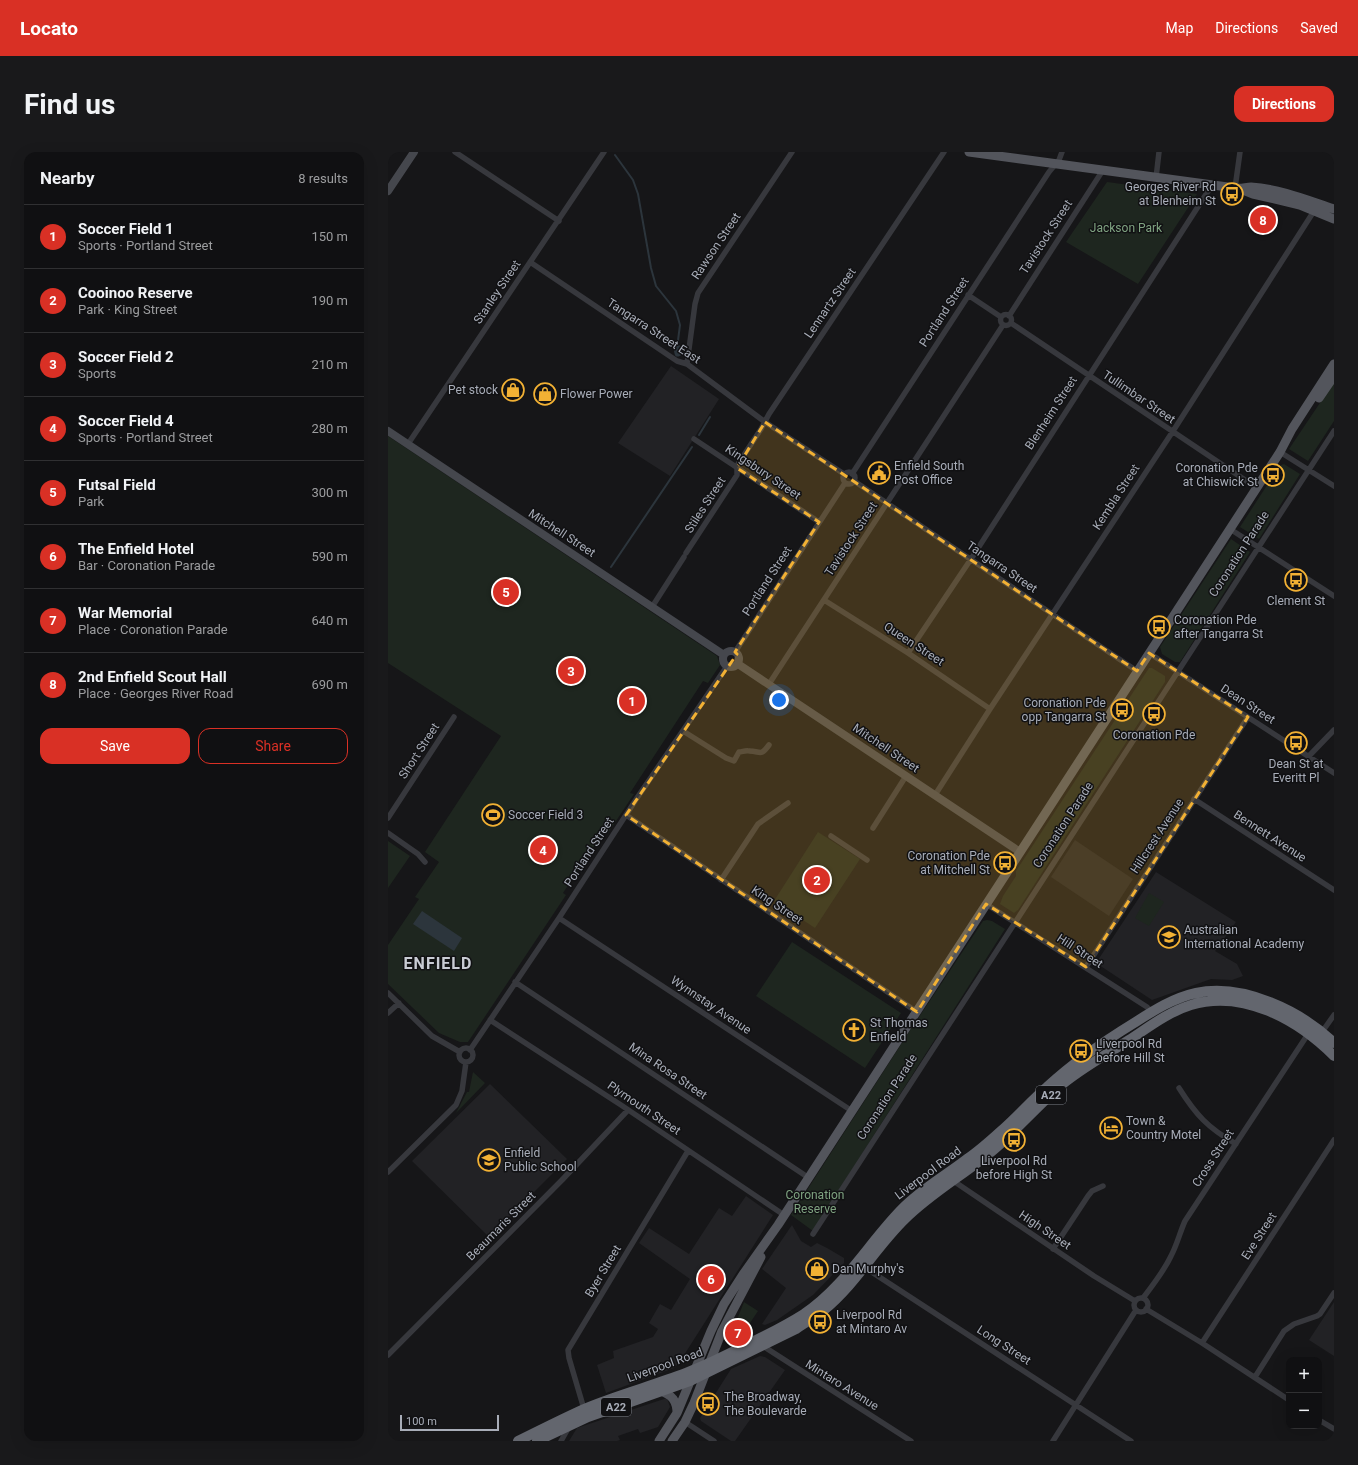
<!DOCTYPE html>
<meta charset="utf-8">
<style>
:root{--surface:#101012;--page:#19191b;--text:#f1f3f6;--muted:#9c9d9f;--line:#303032;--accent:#d93025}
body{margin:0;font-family:Roboto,sans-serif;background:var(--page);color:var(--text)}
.controls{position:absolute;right:12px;bottom:12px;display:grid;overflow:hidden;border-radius:8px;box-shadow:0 4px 16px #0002}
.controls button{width:36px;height:36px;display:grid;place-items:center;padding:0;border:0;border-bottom:1px solid var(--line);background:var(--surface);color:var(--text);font:20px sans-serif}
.scale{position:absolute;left:12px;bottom:10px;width:99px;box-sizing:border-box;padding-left:4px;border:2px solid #a8adb8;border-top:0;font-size:11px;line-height:14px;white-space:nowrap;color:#a8adb8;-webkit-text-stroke:3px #111113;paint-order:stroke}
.you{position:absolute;left:391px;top:548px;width:14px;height:14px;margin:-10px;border:3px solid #fff;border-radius:50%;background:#1a73e8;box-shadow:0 0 0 6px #1a73e833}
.badge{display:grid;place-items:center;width:26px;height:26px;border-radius:50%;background:var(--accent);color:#fff;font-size:13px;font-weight:700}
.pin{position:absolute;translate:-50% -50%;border:2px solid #fff;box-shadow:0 1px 4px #0006}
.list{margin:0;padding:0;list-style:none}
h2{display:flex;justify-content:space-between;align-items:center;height:52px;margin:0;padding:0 16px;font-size:17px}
h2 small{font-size:13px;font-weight:400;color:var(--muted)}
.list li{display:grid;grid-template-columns:26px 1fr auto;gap:12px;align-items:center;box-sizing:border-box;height:64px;padding:0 16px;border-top:1px solid var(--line)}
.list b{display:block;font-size:15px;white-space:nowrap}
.list p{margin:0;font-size:13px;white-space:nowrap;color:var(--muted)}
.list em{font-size:13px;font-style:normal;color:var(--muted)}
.actions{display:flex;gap:8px;padding:12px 16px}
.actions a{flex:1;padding:9px 0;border:1px solid var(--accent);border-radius:12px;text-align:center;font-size:14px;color:var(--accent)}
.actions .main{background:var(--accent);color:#fff}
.map{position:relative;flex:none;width:946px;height:1289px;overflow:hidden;border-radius:12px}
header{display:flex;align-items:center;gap:24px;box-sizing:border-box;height:56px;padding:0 20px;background:var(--accent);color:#fff}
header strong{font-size:19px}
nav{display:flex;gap:22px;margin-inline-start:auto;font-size:14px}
.intro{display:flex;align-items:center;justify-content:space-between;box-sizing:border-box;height:96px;padding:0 24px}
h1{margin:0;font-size:28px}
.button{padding:10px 18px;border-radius:12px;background:var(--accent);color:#fff;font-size:14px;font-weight:700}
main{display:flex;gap:24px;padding:0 24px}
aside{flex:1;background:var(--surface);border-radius:12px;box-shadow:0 4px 16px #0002}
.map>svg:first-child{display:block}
.built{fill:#222225}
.green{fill:#1e261f}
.water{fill:#2c353c}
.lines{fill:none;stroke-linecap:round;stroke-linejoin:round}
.stream{stroke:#2c353c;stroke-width:2}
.canal{stroke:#2c353c;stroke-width:7}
.street{stroke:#37383d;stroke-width:5.5}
.secondary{stroke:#45474d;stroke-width:8}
.primary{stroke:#53555c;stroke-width:9}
.highway{stroke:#63666e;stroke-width:10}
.marked{fill:#f2b134;fill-opacity:0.2;stroke:#f2b134;stroke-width:3;stroke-dasharray:8 5;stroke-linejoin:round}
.labels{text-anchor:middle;stroke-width:3;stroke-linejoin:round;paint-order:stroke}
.shield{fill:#111113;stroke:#7b7e86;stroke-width:1}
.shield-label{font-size:11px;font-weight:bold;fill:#a8adb8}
.poi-label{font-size:12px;fill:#a8adb8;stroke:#111113;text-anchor:start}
.park-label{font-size:12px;fill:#7fa381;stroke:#111113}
.street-label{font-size:12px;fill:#a8adb8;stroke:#111113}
.district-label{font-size:16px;font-weight:bold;letter-spacing:1px;fill:#c9ccd4;stroke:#111113}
</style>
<header>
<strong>Locato</strong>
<nav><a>Map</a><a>Directions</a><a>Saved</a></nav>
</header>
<div class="intro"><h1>Find us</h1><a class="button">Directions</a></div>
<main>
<aside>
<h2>Nearby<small>8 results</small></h2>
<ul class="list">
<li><span class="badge">1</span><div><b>Soccer Field 1</b><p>Sports · Portland Street</p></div><em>150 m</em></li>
<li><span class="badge">2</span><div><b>Cooinoo Reserve</b><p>Park · King Street</p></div><em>190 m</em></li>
<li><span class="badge">3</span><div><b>Soccer Field 2</b><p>Sports</p></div><em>210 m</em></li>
<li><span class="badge">4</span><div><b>Soccer Field 4</b><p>Sports · Portland Street</p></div><em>280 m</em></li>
<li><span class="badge">5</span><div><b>Futsal Field</b><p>Park</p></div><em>300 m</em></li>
<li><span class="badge">6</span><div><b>The Enfield Hotel</b><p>Bar · Coronation Parade</p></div><em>590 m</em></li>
<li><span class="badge">7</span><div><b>War Memorial</b><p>Place · Coronation Parade</p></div><em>640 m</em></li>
<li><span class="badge">8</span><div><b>2nd Enfield Scout Hall</b><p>Place · Georges River Road</p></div><em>690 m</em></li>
</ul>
<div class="actions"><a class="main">Save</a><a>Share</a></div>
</aside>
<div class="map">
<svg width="946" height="1289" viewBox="0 0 946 1289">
<rect width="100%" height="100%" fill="#161618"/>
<!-- built -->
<path class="built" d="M283,214L331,247L282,324L230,291Z
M687,688L745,727L721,764L663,725Z
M768,720L848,770L827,799L849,812L855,824L844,828L823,827L764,848L708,811Z
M102,932L179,1007L101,1085L24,1009Z
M358,1044L385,1063L291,1211L286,1216L218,1241L209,1213L226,1206L225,1199L265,1185L270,1177L261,1171L272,1152L283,1158L302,1127L251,1091L261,1076L301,1102L331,1056L344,1064Z
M404,1073L413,1089L423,1095L429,1091L439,1096L456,1106V1111L425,1143L389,1168L377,1173L374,1172L398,1136L374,1117Z
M946,1150V1204L921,1188Z
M372,1204L377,1205L397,1218L347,1289H343L313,1269L312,1266L343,1217Z
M279,1246L282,1255L270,1275L252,1281L250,1277L230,1284L232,1288L229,1289H181L189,1276Z"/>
<!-- green -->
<path class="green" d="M719,30L809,42L750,132L678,90Z
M946,230V269L920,309L901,297Z
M0,284L329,504L332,513L320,531L315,529L242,641L246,642L220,681L216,679L175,741L178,743L80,890H72L51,881L0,832V793L31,747L27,745L51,710L37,700L113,584L0,511Z
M896,312L912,322L871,387L852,375L883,327L885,326L893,313Z
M843,387L862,400L792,510H787L774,502L772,495Z
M761,516H764L777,524V530L630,758L626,761L612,752L615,744L628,724V719Z
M430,680L472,707L427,776L386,749Z
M0,689L22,704L0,736Z
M761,741L776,750L761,774L747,766Z
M599,768L604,769L617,777L425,1079L403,1063L521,880L595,769Z
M404,790L513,861L477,916L368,844Z
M85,920L97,931L68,961L79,940H81Z
M356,1150L370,1159L358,1177L356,1176C353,1181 352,1185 346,1183L344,1180Z"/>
<!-- water -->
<path class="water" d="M34,759L74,786L66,799L25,772Z"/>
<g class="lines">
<!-- stream -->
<path class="stream" d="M227,3L245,28L250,42L263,116L268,134L288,159L292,173L289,196
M311,283L322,265
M223,415L304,295"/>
<!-- canal -->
<path class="canal" d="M289,196L290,201"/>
<!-- street -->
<path class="street" d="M67,0L171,69
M768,26L771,0
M847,36L852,0
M142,110L289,209L299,212L377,270L456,322
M580,143L613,165
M612.5 168a5.5 5.5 0 1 1 11 0a5.5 5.5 0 1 1-11 0Z
M621,164L715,18
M623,171L869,336
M299,212L307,152L310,141L404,0
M306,287L431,370
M20,292L216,0
M892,300L946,334
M455 326a6 6 0 1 1 12 0a6 6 0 1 1-12 0Z
M464,322L661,20L671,8L674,0
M466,329L749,519
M842,377L946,444
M298,401L349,323V316L350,312L373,277L381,262L556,0
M436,448L520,501L602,557
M264,455L296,405
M347,500L457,331
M520,501L585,404L824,33
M761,501L946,621
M381,532L615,173
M295,579L338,606L346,609L351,600C354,600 358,598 361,599C373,599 372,605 381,593
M920,605L946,578
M547,643L602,557L787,276L926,59
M806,647L946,738
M238,663L529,860
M0,666L66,565
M485,676L518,624
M0,681L30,702L37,710
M443,684L479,708
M333,728L370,672L400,651
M598,752L759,855L765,862
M171,766L464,959
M698,815L860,565
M127,830L421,1026
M0,841L44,884L72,900
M0,861L11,851
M102,868L233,953L396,1063
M934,880L946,863
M71 903a7 7 0 1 1 14 0a7 7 0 1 1-14 0Z
M82,898L171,766L249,646L339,514
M791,936C808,963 820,976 848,992
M0,1020L68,953L74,939L78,910
M564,1028L706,1124L747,1149
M425,1082L946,279
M665,1097L700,1044L704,1039L715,1034
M476,1115L743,1289
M755,1146C765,1133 776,1119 783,1104C789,1093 792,1080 797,1069L920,882
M746 1153a7 7 0 1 1 14 0a7 7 0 1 1-14 0Z
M758,1157L814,1191L901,1248
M814,1191L946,988
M375,1194L523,1289
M0,1203L174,1028L240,958
M867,1225L896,1179L906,1172L929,1164L932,1162L946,1141
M196,1257L181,1206L180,1198L300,999
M931,1268L946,1277
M297,1270L326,1289
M173,1289L181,1275
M665,1289L748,1158"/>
<!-- secondary -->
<path class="secondary" d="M0,39L26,0
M0,279L336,503
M335 507a8 8 0 1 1 16 0a8 8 0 1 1-16 0Z
M350,512L632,700"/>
<!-- primary -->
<path class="primary" d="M581,0L847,36C853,37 858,35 863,35C892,37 919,48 946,57
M855,38L865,42L912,53L946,67
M931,246L946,224
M342,1169C339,1186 340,1188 357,1194
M273,1239C284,1243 289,1249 289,1261
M271,1289L289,1261L323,1179L336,1152L356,1121L390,1073L892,300L904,277L946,212
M284,1289L297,1270L306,1251L334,1179L373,1105"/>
<!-- highway -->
<path class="highway" d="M130,1289C152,1278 174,1267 196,1257C229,1243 264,1234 298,1221C318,1213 337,1204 356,1194C377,1184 397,1174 416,1162C457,1134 480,1092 513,1058C533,1037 557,1024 579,1007C591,999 602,989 613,979C629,965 643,949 659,935C686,910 715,890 746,871C765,859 785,846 808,841C855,831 913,859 946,891
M149,1289L200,1265L302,1229L408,1177C417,1171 427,1165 436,1158C468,1132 488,1095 517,1067C545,1039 581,1020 610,994C631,975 650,954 671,935C692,917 718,903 741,888C761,875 780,860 803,853C855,837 910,868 946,904"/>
</g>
<!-- marked area -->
<path class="marked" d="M377,270L749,519L761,501L860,565L698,815L598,752L529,860L238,663L349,502L347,500L431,370L349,316Z"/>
<!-- icons -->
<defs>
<g id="bus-ring" transform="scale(1.15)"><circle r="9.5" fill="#111113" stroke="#f2b134" stroke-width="1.5"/><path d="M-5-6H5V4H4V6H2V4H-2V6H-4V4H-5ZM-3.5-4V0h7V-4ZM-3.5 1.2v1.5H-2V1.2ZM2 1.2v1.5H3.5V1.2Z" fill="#f2b134"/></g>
<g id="shop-ring" transform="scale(1.15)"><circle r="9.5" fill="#111113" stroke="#f2b134" stroke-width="1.5"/><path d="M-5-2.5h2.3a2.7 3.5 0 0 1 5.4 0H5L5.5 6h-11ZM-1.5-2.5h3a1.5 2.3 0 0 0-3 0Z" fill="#f2b134"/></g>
<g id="civic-ring" transform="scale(1.15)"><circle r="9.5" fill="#111113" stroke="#f2b134" stroke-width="1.5"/><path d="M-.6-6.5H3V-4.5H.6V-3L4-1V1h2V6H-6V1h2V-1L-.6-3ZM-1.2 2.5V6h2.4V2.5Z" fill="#f2b134"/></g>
<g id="stadium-ring" transform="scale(1.15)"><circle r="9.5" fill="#111113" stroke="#f2b134" stroke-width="1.5"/><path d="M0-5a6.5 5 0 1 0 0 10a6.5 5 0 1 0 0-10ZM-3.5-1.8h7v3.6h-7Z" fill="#f2b134"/></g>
<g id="school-ring" transform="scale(1.15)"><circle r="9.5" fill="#111113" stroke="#f2b134" stroke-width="1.5"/><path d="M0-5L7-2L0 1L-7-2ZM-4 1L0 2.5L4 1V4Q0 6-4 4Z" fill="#f2b134"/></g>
<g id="church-ring" transform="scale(1.15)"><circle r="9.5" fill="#111113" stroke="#f2b134" stroke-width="1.5"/><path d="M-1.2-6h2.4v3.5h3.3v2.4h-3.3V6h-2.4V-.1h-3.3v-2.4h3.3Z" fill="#f2b134"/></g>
<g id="hotel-ring" transform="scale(1.15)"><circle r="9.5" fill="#111113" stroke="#f2b134" stroke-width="1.5"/><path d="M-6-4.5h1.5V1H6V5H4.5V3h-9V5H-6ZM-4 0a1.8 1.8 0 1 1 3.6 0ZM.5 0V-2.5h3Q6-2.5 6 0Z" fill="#f2b134"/></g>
</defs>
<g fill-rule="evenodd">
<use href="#bus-ring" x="844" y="42"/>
<use href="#shop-ring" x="125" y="238"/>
<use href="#shop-ring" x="157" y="242"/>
<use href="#civic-ring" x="491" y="321"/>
<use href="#bus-ring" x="885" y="323"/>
<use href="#bus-ring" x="908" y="428"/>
<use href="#bus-ring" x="771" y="475"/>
<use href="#bus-ring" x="734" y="558"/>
<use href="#bus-ring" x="766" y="562"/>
<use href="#bus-ring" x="908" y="591"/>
<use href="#stadium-ring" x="105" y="663"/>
<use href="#bus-ring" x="617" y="711"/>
<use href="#school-ring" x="781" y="785"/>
<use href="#church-ring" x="466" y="878"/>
<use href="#bus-ring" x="693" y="899"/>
<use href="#hotel-ring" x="723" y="976"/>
<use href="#bus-ring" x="626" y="988"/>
<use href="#school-ring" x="101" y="1008"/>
<use href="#shop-ring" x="429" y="1117"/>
<use href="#bus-ring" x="432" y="1170"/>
<use href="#bus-ring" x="320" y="1252"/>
</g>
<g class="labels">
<!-- shield labels -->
<g class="shield">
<rect x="648" y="934" width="30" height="18" rx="3"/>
<rect x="213" y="1246" width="30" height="18" rx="3"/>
</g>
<g class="shield-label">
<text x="663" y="947">A22</text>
<text x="228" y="1259">A22</text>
</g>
<!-- poi labels -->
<g class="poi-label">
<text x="828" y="39" text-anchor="end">Georges River Rd<tspan x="828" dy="14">at Blenheim St</tspan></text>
<text x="110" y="242" text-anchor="end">Pet stock</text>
<text x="172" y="246">Flower Power</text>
<text x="506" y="318">Enfield South<tspan x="506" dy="14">Post Office</tspan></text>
<text x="870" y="320" text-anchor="end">Coronation Pde<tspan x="870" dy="14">at Chiswick St</tspan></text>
<text x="908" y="453" text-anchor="middle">Clement St</text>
<text x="786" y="472">Coronation Pde<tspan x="786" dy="14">after Tangarra St</tspan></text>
<text x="718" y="555" text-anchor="end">Coronation Pde<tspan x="718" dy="14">opp Tangarra St</tspan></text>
<text x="766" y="587" text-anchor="middle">Coronation Pde</text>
<text x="908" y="616" text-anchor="middle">Dean St at<tspan x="908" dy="14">Everitt Pl</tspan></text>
<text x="120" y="667">Soccer Field 3</text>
<text x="602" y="708" text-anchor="end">Coronation Pde<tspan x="602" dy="14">at Mitchell St</tspan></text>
<text x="796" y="782">Australian<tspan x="796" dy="14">International Academy</tspan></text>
<text x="482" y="875">St Thomas<tspan x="482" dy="14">Enfield</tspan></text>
<text x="708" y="896">Liverpool Rd<tspan x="708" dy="14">before Hill St</tspan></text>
<text x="738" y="973">Town &amp;<tspan x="738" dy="14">Country Motel</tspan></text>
<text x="116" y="1005">Enfield<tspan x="116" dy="14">Public School</tspan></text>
<text x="626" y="1013" text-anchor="middle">Liverpool Rd<tspan x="626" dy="14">before High St</tspan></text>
<text x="444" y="1121">Dan Murphy's</text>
<text x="448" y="1167">Liverpool Rd<tspan x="448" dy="14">at Mintaro Av</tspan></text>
<text x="336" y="1249">The Broadway,<tspan x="336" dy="14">The Boulevarde</tspan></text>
</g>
<!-- park labels -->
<g class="park-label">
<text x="738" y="80">Jackson Park</text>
<text x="427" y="1047">Coronation<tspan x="427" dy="14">Reserve</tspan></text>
</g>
<!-- street labels -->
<g class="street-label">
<text transform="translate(658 85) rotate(-57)" y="4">Tavistock Street</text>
<text transform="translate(328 94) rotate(-56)" y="4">Rawson Street</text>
<text transform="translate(109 140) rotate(-56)" y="4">Stanley Street</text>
<text transform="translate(442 151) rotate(-56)" y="4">Lennartz Street</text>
<text transform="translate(556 160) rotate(-57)" y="4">Portland Street</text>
<text transform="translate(266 179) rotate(33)" y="4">Tangarra Street East</text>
<text transform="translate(751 245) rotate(34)" y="4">Tullimbar Street</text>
<text transform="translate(663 261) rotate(-57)" y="4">Blenheim Street</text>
<text transform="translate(375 320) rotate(34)" y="4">Kingsbury Street</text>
<text transform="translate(728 345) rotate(-57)" y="4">Kembla Street</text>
<text transform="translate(317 353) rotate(-57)" y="4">Stiles Street</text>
<text transform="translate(174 381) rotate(33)" y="4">Mitchell Street</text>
<text transform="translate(463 387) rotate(-57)" y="4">Tavistock Street</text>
<text transform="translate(851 402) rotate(-57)" y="4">Coronation Parade</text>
<text transform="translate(614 415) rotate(34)" y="4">Tangarra Street</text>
<text transform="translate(379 429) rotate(-57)" y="4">Portland Street</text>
<text transform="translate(526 492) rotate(33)" y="4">Queen Street</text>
<text transform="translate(860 552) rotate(33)" y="4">Dean Street</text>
<text transform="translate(498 596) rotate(34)" y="4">Mitchell Street</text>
<text transform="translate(31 599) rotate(-57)" y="4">Short Street</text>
<text transform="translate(675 673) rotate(-57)" y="4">Coronation Parade</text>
<text transform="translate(769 684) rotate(-57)" y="4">Hillcrest Avenue</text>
<text transform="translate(882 684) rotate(33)" y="4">Bennett Avenue</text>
<text transform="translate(201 700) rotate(-57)" y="4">Portland Street</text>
<text transform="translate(389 753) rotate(34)" y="4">King Street</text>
<text transform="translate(692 799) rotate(33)" y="4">Hill Street</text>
<text transform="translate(323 853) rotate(34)" y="4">Wynnstay Avenue</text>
<text transform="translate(280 919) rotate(34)" y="4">Mina Rosa Street</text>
<text transform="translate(499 945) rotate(-57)" y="4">Coronation Parade</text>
<text transform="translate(256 956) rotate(34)" y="4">Plymouth Street</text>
<text transform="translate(825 1006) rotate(-57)" y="4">Cross Street</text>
<text transform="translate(540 1021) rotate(-37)" y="4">Liverpool Road</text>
<text transform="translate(113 1074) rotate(-45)" y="4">Beaumaris Street</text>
<text transform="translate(657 1078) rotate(34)" y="4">High Street</text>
<text transform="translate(871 1084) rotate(-57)" y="4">Eve Street</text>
<text transform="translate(215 1119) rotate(-59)" y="4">Byer Street</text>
<text transform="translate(616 1193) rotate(33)" y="4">Long Street</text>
<text transform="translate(277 1213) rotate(-20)" y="4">Liverpool Road</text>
<text transform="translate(454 1233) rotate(32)" y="4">Mintaro Avenue</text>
</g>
<!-- district labels -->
<g class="district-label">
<text x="50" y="817">ENFIELD</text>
</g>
</g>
</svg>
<div class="controls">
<button>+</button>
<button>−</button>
</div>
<div class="scale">100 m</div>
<div class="you"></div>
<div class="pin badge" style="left:244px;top:549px">1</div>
<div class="pin badge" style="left:429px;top:728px">2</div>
<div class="pin badge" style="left:183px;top:519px">3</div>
<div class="pin badge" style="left:155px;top:698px">4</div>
<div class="pin badge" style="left:118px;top:440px">5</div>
<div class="pin badge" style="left:323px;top:1127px">6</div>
<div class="pin badge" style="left:350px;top:1181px">7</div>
<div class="pin badge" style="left:875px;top:68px">8</div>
</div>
</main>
